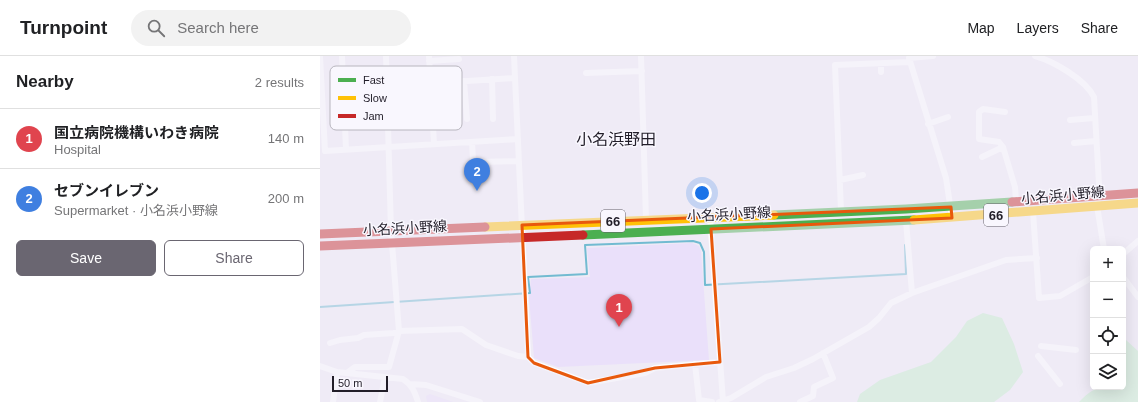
<!DOCTYPE html>
<meta charset="utf-8">
<style>
:root{--surface:#fff;--page:#f2f2f2;--text:#202124;--muted:#757577;--line:#e0e0e0;--accent:#6a6671}
body{margin:0;font-family:Arial,"Noto Sans JP",sans-serif;background:var(--page);color:var(--text)}
.controls{position:absolute;right:12px;bottom:12px;display:grid;overflow:hidden;border-radius:6px;box-shadow:0 4px 16px #0002}
.controls button{width:36px;height:36px;display:grid;place-items:center;padding:0;border:0;border-bottom:1px solid var(--line);background:var(--surface);color:var(--text);font:20px sans-serif}
.scale{position:absolute;left:12px;bottom:10px;width:56px;box-sizing:border-box;padding-left:4px;border:2px solid #221e29;border-top:0;font-size:11px;line-height:14px;white-space:nowrap;color:#221e29;-webkit-text-stroke:3px #f9f7fe;paint-order:stroke}
.you{position:absolute;left:382px;top:137px;width:14px;height:14px;margin:-10px;border:3px solid #fff;border-radius:50%;background:#1a73e8;box-shadow:0 0 0 6px #1a73e833}
.badge{display:grid;place-items:center;width:26px;height:26px;border-radius:50%;background:var(--accent);color:#fff;font-size:13px;font-weight:700}
.pin{position:absolute;translate:-50% -33px;filter:drop-shadow(0 1px 2px #0008)}
.pin::after{content:'';position:absolute;top:21px;width:14px;height:12px;background:inherit;clip-path:polygon(0 0,100% 0,50% 100%)}
.list{margin:0;padding:0;list-style:none}
h2{display:flex;justify-content:space-between;align-items:center;height:52px;margin:0;padding:0 16px;font-size:17px}
h2 small{font-size:13px;font-weight:400;color:var(--muted)}
.list li{display:grid;grid-template-columns:26px 1fr auto;gap:12px;align-items:center;box-sizing:border-box;height:60px;padding:0 16px;border-top:1px solid var(--line)}
.list b{display:block;font-size:15px;white-space:nowrap}
.list p{margin:0;font-size:13px;white-space:nowrap;color:var(--muted)}
.list em{font-size:13px;font-style:normal;color:var(--muted)}
.actions{display:flex;gap:8px;padding:12px 16px}
.actions a{flex:1;padding:9px 0;border:1px solid var(--accent);border-radius:6px;text-align:center;font-size:14px;color:var(--accent)}
.actions .main{background:var(--accent);color:#fff}
.icon{flex:none;width:22px;height:22px;fill:none;stroke:currentColor;stroke-width:2;stroke-linecap:round;stroke-linejoin:round}
.map{position:relative;flex:none;width:818px;height:346px;overflow:hidden}
header{display:flex;align-items:center;gap:24px;box-sizing:border-box;height:56px;padding:0 20px;background:var(--surface);border-bottom:1px solid var(--line)}
header strong{font-size:19px}
nav{display:flex;gap:22px;margin-inline-start:auto;font-size:14px}
.search{width:280px;height:36px;background:var(--page);display:flex;align-items:center;gap:10px;box-sizing:border-box;padding:0 14px;border-radius:22px;color:var(--muted);font-size:15px}
main{display:flex}
aside{flex:1;background:var(--surface)}
.map>svg:first-child{display:block}
.built{fill:#eae0fa}
.green{fill:#c5edcd}
.lines{fill:none;stroke-linecap:round;stroke-linejoin:round}
.stream{stroke:#72bbd1;stroke-width:2}
.street{stroke:#fdfcfe;stroke-width:6}
.fast{stroke:#4caf50;stroke-width:9}
.slow{stroke:#ffc107;stroke-width:9}
.jam{stroke:#c62828;stroke-width:9}
.marked{fill:none;stroke:#e8590c;stroke-width:3;stroke-linejoin:round}
.labels{text-anchor:middle;stroke-width:3;stroke-linejoin:round;paint-order:stroke}
.shield{fill:#f9f7fe;stroke:#625f69;stroke-width:1}
.shield-label{font-size:13px;font-weight:bold;fill:#221e29}
.street-label{font-size:14px;fill:#221e29;stroke:#f9f7fe}
.quarter-label{font-size:16px;fill:#221e29;stroke:#f9f7fe}
.key{fill:#f9f7fe;stroke:#b8b6be;stroke-width:1}
.key-label{font-size:11px;fill:#221e29}
</style>
<header>
<strong>Turnpoint</strong>
<div class="search"><svg class="icon" aria-label="search" viewBox="0 0 24 24"><circle cx="10" cy="10" r="6"/><path d="M15 15l6 6"/></svg>Search here</div>
<nav><a>Map</a><a>Layers</a><a>Share</a></nav>
</header>
<main>
<aside>
<h2>Nearby<small>2 results</small></h2>
<ul class="list">
<li><span class="badge" style="background:#e0444e">1</span><div><b>国立病院機構いわき病院</b><p>Hospital</p></div><em>140 m</em></li>
<li><span class="badge" style="background:#3f7fe0">2</span><div><b>セブンイレブン</b><p>Supermarket · 小名浜小野線</p></div><em>200 m</em></li>
</ul>
<div class="actions"><a class="main">Save</a><a>Share</a></div>
</aside>
<div class="map">
<svg width="818" height="346" viewBox="0 0 818 346">
<rect width="100%" height="100%" fill="#efebf6"/>
<!-- built -->
<path class="built" d="M372,187L379,190L381,195L389,304L238,311L214,302L209,241L211,223L270,221L267,192Z
M110,338L133,346H107L106,340Z"/>
<!-- green -->
<path class="green" d="M663,257L682,262L694,288L703,316L690,334L674,346H537L540,338L560,324L611,306L636,281L647,265Z
M806,284L818,295V346H759C775,329 781,331 803,331V285Z"/>
<g class="lines">
<!-- stream -->
<path class="stream" d="M0,251L210,237L208,221L267,218L265,189L373,185L380,187L384,196L385,229L586,218L585,189"/>
<!-- street -->
<path class="street" d="M0,0L5,95L198,83
M22,0L26,93
M66,0L71,175L79,275L142,273L166,289L198,300L208,301
M109,0L114,88
M194,0L208,301L214,307L268,327L325,317L335,312L400,306
M321,0L326,163
M613,0L589,2L626,122L632,162
M715,0C733,5 765,23 774,41L779,128L777,150L784,193
M109,5L139,3
M561,16V8
M266,17L322,15
M172,23L173,63
M144,25L147,63
M132,26L195,22
M685,56L663,53L659,56V83L679,86L683,91L695,131L696,145
M750,64L774,62
M608,68L628,61
M152,86L153,104L156,106L199,105
M754,87L776,85
M662,101L683,91
M520,124L543,119
M521,155L515,9L590,6
M713,156L719,242L740,240L773,221
M390,160L403,346
M586,165L592,237
M803,198L818,185
M803,221L818,241
M10,287L20,284L38,282L44,279L74,277L79,275
M721,290L756,294
M718,300L740,328
M375,308L379,344L392,346
M0,310L17,316L83,323C92,329 95,336 98,346
M27,317L35,311H69L79,275
M90,328L106,329L160,346
M13,346L17,316
M60,346L65,321
M399,346L411,342L446,321L474,312L493,303L549,271L559,262L571,247L592,237L686,204L717,202
M480,346L493,340L494,331L513,322L503,297"/>
<!-- fast -->
<path class="fast" d="M454,159L586,153L692,146
M263,179L594,164"/>
<!-- slow -->
<path class="slow" d="M594,164L818,147
M165,171L454,159"/>
<!-- jam -->
<path class="jam" d="M692,146L818,137
M0,178L165,171
M0,190L263,179"/>
</g>
<!-- marked area -->
<path d="M0 0H818V346H0ZM631,151L632,162L391,173L400,306L335,312L268,327L214,307L208,301L202,169Z" fill="#efebf6" fill-opacity=".55" fill-rule="evenodd"/>
<path class="marked" d="M631,151L632,162L391,173L400,306L335,312L268,327L214,307L208,301L202,169Z"/>
<g class="labels">
<!-- shield labels -->
<g class="shield">
<rect x="664" y="148" width="24" height="22" rx="3"/>
<rect x="281" y="154" width="24" height="22" rx="3"/>
</g>
<g class="shield-label">
<text x="676" y="164">66</text>
<text x="293" y="170">66</text>
</g>
<!-- street labels -->
<g class="street-label">
<text transform="translate(743 139) rotate(-5)" y="5">小名浜小野線</text>
<text transform="translate(409 158) rotate(-3)" y="5">小名浜小野線</text>
<text transform="translate(85 172) rotate(-3)" y="5">小名浜小野線</text>
</g>
<!-- quarter labels -->
<g class="quarter-label">
<text x="296" y="89">小名浜野田</text>
</g>
</g>
<!-- legend -->
<rect x="10" y="10" width="132" height="64" rx="6" class="key"/>
<rect x="18" y="22" width="18" height="4" fill="#4caf50"/>
<rect x="18" y="40" width="18" height="4" fill="#ffc107"/>
<rect x="18" y="58" width="18" height="4" fill="#c62828"/>
<g class="key-label">
<text x="43" y="28">Fast</text>
<text x="43" y="46">Slow</text>
<text x="43" y="64">Jam</text>
</g>
</svg>
<div class="controls">
<button>+</button>
<button>−</button>
<button><svg class="icon" aria-label="locate" viewBox="0 0 24 24"><circle cx="12" cy="12" r="6"/><path d="M12 2v4M12 18v4M2 12h4M18 12h4"/></svg></button>
<button><svg class="icon" aria-label="layers" viewBox="0 0 24 24"><path d="M12 4l9 5-9 5-9-5zM3 14l9 5 9-5"/></svg></button>
</div>
<div class="scale">50 m</div>
<div class="you"></div>
<div class="pin badge" style="left:299px;top:271px;background:#e0444e">1</div>
<div class="pin badge" style="left:157px;top:135px;background:#3f7fe0">2</div>
</div>
</main>
